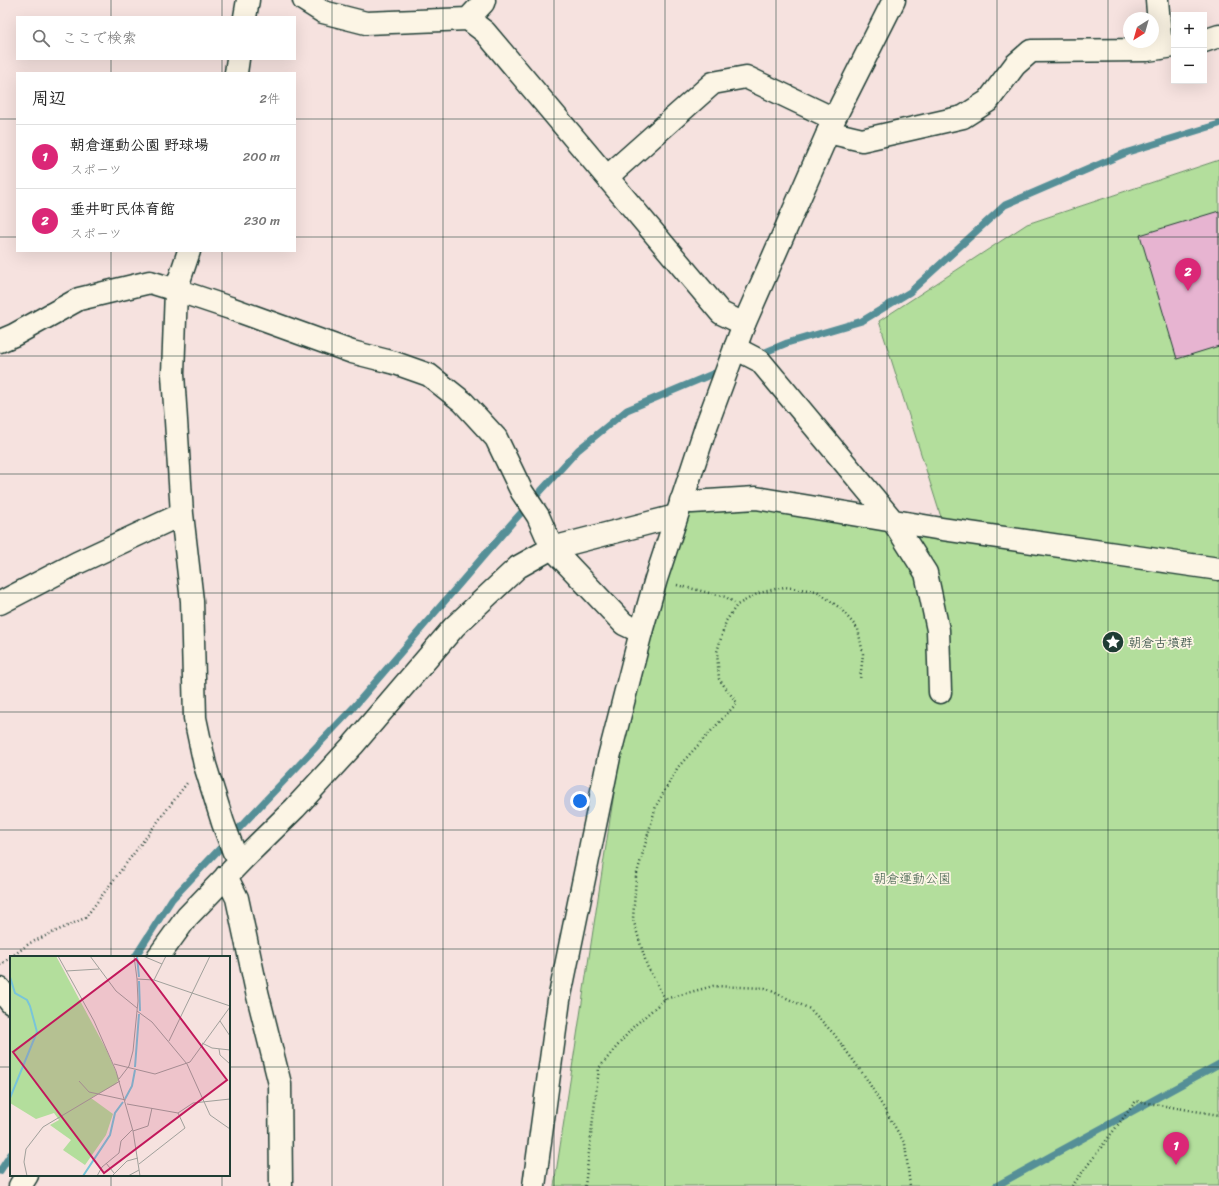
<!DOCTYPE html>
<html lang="ja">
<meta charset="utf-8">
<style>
:root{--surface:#fff;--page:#f6f6f6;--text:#222;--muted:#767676;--line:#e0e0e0;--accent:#db2777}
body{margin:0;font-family:Sriracha,"Klee One",sans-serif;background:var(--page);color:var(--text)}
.controls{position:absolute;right:12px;top:12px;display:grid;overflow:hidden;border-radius:0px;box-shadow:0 4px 16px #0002}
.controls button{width:36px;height:36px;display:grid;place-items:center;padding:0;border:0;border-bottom:1px solid var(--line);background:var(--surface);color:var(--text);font:20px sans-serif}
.compass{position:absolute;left:1123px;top:12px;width:36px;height:36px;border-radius:50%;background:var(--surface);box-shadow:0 4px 16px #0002;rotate:217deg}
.you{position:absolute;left:580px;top:801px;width:14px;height:14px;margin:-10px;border:3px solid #fff;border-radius:50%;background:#1a73e8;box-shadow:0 0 0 6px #1a73e833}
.badge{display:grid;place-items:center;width:26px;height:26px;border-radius:50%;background:var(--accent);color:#fff;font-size:13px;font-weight:700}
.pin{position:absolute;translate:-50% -33px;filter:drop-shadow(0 1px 2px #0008)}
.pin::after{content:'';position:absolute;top:21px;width:14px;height:12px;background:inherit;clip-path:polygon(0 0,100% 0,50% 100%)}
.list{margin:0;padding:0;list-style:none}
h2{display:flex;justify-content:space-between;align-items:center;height:52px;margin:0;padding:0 16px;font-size:17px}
h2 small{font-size:13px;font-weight:400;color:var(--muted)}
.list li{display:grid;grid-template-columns:26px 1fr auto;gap:12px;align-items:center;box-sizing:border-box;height:64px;padding:0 16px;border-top:1px solid var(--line)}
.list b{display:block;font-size:15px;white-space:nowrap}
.list p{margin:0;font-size:13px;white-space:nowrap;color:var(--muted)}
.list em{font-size:13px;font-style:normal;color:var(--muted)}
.icon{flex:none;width:22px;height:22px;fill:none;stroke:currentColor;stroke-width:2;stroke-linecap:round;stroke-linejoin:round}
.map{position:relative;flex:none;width:1219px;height:1186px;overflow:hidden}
.search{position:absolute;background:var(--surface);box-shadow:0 4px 16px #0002;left:16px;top:16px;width:280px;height:44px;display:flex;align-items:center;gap:10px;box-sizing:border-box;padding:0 14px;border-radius:0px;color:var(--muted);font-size:15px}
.panel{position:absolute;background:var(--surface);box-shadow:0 4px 16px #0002;left:16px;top:72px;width:280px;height:180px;border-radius:0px}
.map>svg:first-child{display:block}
.green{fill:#b3de9c;stroke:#698e68}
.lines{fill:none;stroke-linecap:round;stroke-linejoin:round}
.stream{stroke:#558f97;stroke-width:7}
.building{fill:#e7b4d1;stroke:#1f3d34}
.street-casing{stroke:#1f3d34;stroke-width:25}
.secondary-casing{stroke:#1f3d34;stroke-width:25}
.path{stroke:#1f3d34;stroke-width:2.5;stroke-dasharray:1 3;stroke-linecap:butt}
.street{stroke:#fcf5e5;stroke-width:22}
.secondary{stroke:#fcf5e5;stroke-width:22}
.grid{fill:none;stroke:#1f3d34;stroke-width:1;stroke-opacity:0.55}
.labels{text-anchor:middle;stroke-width:3.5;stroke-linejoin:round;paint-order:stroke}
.poi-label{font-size:13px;fill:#1f3d34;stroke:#fcf5e5;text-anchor:start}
.park-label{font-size:13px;fill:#3d5d49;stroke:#fcf5e5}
.inset-river{fill:none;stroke:#79c5d9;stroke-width:2}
.inset-road{fill:none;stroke:#a0a09b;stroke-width:1}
.view{fill:#c2185b;fill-opacity:0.15;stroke:#c2185b;stroke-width:2}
.inset-edge{fill:none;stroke:#1f3d34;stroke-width:2}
</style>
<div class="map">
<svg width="1219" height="1186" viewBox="0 0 1219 1186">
<rect width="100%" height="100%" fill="#f6e2df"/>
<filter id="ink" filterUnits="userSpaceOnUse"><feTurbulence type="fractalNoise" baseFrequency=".025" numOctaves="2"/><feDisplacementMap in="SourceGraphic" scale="8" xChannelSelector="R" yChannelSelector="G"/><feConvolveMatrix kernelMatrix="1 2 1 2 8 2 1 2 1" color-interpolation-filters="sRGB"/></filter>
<g filter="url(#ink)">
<!-- green -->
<path class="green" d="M1219,160V1186H554L618,767L681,515L723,499L947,536L879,321L1027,224Z"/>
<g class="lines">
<!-- stream -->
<path class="stream" d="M758,355L787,343L862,321L910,292L1005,205L1128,152L1219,124
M135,957L172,899L353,708L511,524L578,450L627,410L722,370
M0,1171L11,1154
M996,1186L1219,1064"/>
</g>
<!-- building -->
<path class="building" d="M1219,211V346L1177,359L1140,235Z"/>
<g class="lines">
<!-- street casing -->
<g class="street-casing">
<path id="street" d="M304,0L323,12L366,23L468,19L485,32L721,313L744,324
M1157,0L1161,48
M245,17L248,0
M468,19L483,3L484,0
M1204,41L1219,36
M236,73L238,59
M828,132L862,140L963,117L988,101L1015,65L1031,51L1147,50L1174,46
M607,177L713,83L746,77L834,119
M189,251L176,290L173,374L182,514L192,601L195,718L205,765L223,823L234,852L243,859
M0,341L14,335L79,299L150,282L176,290L230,308L352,352L395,363L429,375L463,402L496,438L522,492L538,516L552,548L624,624L641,632
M735,348L760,361L893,521L926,573L938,630L940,692
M681,501L692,502L756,498L942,529L1219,569
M0,603L77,563L182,514
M226,876L237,898L257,992L280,1084L281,1186
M158,957L187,917L243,859L295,808L353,745L454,627L518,567L552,548L676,516
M0,989L11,1003
M20,1186L27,1175"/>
</g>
<!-- secondary casing -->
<g class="secondary-casing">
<path id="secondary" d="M534,1186L559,1000L609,757L641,632L656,579L707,424L744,324L834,119L894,0"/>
</g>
<!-- path -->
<path class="path" d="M677,585L726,597L737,605
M11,957L30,943L85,918L187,783
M0,965L11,957
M665,999L647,966L633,919L636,877L656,806L678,767L737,703L719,679L717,652L726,621L737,605L759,593L784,587L817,591L840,608L858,629L863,654L860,680
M585,1186L599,1068L634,1026L665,999L713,986L765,988L810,1009L834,1034L866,1078L905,1144L910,1186
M1072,1186L1136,1101L1219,1115"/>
<!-- street -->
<use href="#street" class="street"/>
<!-- secondary -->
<use href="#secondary" class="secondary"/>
</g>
</g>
<!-- grid -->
<path class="grid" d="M111,0V17M222,0V17M332,0V1186M443,0V1186M554,0V1186M665,0V1186M776,0V1186M887,0V1186M997,0V1186M1108,0V1186M111,59V73M222,59V73M0,119H17M295,119H1219M0,237H17M295,237H1219M111,251V957M222,251V957M0,356H1219M0,474H1219M0,593H1219M0,712H1219M0,830H1219M0,949H1219M0,1067H11M229,1067H1219M111,1175V1186M222,1175V1186"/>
<!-- icons -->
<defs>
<g id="sight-disc" transform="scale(1.15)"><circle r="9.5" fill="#1f3d34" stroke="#fcf5e5"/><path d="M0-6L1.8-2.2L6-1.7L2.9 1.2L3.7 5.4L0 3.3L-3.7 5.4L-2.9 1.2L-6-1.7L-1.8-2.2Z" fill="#fff"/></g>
</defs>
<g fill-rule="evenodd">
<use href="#sight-disc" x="1113" y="642"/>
</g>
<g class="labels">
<!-- poi labels -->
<g class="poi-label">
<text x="1128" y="647">朝倉古墳群</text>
</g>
<!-- park labels -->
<g class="park-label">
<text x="912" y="883">朝倉運動公園</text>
</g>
</g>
<!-- overview -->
<g transform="translate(10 956)">
<rect width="220" height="220" fill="#f6e2df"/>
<path d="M0,0H46L96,93L109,123L106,128L81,142L103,158L96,179L75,209L53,194L61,184L40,169L49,164L44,157L26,163L0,147Z" fill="#b3de9c"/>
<path class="inset-river" d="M127,0L129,21M0,21L5,37L17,44L20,50L27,76L0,142M129,25L130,55M125,111L129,58M115,143L122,130L125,114M73,220L100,179L105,157L113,146"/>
<path class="inset-road" d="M48,0L84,65L106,115L123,175L130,220M80,0L106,35L127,52M124,0L127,23L144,24L220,50M133,0L152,8M56,15L89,13M144,24L156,0M127,55L142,66L177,108L200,159L220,173M210,65L220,80M159,85L200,0M192,87L202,92L220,94M209,93L210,99L220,108M104,108L145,118L180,106L220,51M109,123L119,110L123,95L128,45L127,23M69,125L79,136L116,144M117,148L168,157L183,147L220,143M123,175L138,170L142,152M96,207L104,217M129,208L175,172L168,157M17,220L14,206L16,193L33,171L110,125M87,220L92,211L109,197L111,185L123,173M102,220L117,205L128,202M118,220L129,214"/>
<path class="view" d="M126,3L217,124L94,217L3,96Z"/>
<rect width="220" height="220" class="inset-edge"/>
</g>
</svg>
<div class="controls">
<button>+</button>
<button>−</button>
</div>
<svg class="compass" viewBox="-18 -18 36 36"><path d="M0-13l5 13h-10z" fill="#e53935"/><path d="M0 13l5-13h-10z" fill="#767676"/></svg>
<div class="you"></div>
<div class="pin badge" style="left:1176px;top:1165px">1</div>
<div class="pin badge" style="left:1188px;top:291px">2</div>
<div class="search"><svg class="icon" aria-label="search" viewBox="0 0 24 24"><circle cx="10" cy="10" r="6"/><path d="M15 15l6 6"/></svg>ここで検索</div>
<section class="panel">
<h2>周辺<small>2件</small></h2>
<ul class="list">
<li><span class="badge">1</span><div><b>朝倉運動公園 野球場</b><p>スポーツ</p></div><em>200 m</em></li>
<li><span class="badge">2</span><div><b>垂井町民体育館</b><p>スポーツ</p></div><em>230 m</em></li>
</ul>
</section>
</div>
